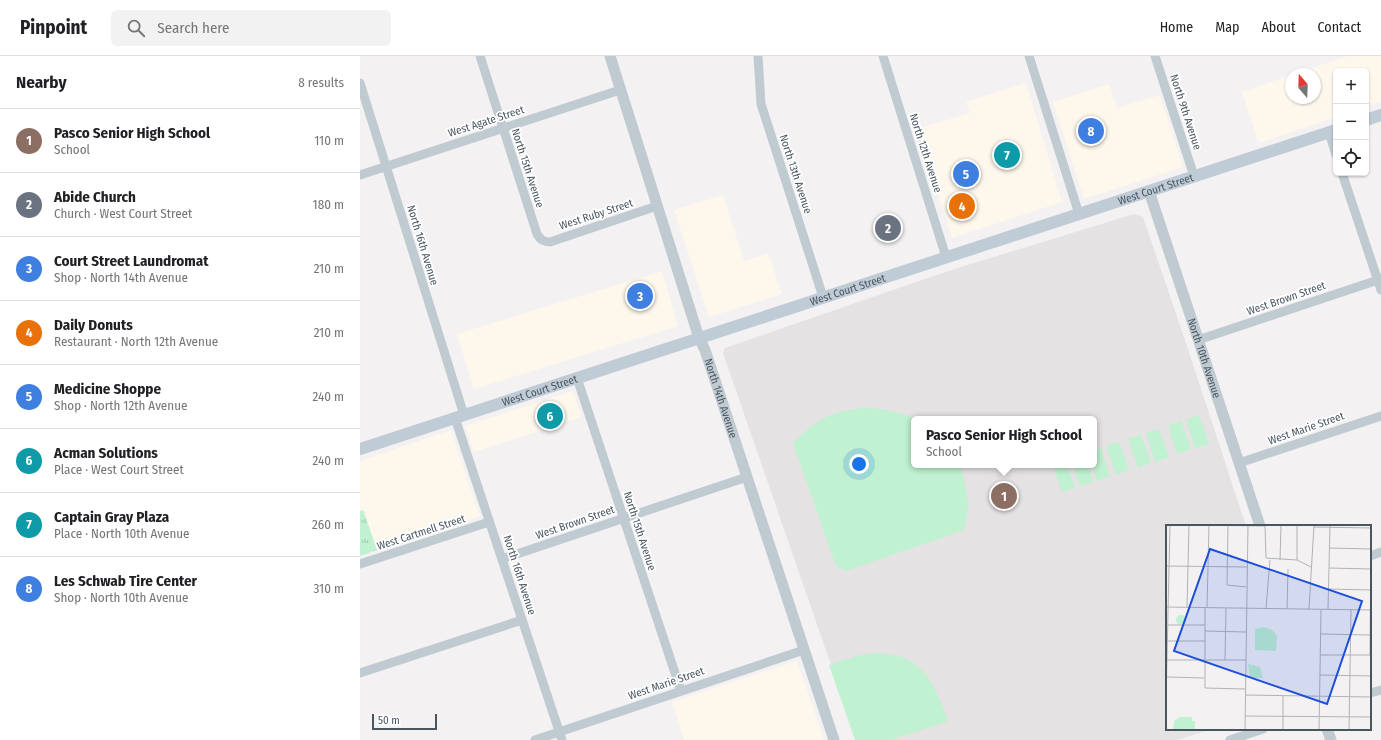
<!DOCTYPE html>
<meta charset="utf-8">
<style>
:root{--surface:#fff;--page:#f2f2f2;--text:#202124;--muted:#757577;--line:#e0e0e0;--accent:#7c3aed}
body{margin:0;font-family:"Fira Sans Condensed",sans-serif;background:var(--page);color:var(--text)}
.controls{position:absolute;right:12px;top:12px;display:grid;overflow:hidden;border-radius:6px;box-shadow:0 1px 3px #0004}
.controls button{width:36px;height:36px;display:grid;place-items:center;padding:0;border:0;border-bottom:1px solid var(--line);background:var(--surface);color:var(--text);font:20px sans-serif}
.compass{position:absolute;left:925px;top:12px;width:36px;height:36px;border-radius:50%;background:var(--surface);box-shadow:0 1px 3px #0004;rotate:341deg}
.scale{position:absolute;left:12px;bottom:10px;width:65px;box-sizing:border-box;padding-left:4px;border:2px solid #495660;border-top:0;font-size:11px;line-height:14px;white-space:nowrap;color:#495660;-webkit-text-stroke:3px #fff;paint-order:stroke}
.you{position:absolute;left:499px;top:408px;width:14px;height:14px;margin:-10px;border:3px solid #fff;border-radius:50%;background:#1a73e8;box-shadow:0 0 0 6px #1a73e833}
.badge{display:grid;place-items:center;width:26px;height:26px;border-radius:50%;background:var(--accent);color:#fff;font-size:13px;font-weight:700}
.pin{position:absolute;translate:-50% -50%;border:2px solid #fff;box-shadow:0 1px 4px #0006}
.popup{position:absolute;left:551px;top:360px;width:186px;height:52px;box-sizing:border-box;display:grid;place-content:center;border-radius:6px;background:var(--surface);filter:drop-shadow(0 1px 3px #0005);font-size:13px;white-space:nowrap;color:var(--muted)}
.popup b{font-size:15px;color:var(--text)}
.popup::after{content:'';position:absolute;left:50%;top:100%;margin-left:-8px;border:8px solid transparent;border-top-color:var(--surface)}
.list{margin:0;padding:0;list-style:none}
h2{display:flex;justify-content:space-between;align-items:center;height:52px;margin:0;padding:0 16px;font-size:17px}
h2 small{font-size:13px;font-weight:400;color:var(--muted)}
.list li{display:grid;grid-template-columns:26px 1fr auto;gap:12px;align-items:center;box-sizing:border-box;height:64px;padding:0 16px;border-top:1px solid var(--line)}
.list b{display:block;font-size:15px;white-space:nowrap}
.list p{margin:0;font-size:13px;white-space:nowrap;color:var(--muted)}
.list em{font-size:13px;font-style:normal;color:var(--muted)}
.icon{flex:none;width:22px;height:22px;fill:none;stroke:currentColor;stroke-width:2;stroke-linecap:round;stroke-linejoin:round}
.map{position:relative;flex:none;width:1021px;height:684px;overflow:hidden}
header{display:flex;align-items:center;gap:24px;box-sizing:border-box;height:56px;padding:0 20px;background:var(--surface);border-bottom:1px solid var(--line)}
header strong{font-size:19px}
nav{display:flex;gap:22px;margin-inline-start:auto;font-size:14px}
.search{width:280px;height:36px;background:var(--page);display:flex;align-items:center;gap:10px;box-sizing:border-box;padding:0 14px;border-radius:6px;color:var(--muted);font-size:15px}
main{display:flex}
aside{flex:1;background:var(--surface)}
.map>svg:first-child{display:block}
.commercial{fill:#fdf7ec}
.education{fill:#e5e2e4;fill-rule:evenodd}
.grass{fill:url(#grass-tufts)}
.garden{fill:#c0f1d0}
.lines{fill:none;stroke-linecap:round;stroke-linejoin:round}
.minor{stroke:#bfcad1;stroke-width:9}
.tertiary{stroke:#bfcad1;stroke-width:11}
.secondary{stroke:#bfcbd5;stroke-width:12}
.labels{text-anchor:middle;stroke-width:3.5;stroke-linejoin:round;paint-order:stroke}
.street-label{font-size:11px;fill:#495660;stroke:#fff}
.inset-road{fill:none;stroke:#b0b3b8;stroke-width:1}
.view{fill:#1d4ed8;fill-opacity:0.15;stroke:#1d4ed8;stroke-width:2}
.inset-edge{fill:none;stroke:#495660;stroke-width:2}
</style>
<header>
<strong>Pinpoint</strong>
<div class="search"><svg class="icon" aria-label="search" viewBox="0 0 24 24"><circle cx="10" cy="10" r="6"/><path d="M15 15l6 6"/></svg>Search here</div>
<nav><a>Home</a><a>Map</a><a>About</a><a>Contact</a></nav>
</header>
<main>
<aside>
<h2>Nearby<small>8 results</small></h2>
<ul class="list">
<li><span class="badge" style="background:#8d6e63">1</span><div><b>Pasco Senior High School</b><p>School</p></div><em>110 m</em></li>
<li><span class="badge" style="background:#6b7280">2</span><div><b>Abide Church</b><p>Church · West Court Street</p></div><em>180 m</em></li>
<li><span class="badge" style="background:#3f7fe0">3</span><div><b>Court Street Laundromat</b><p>Shop · North 14th Avenue</p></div><em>210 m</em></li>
<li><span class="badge" style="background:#e8710a">4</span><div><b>Daily Donuts</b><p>Restaurant · North 12th Avenue</p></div><em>210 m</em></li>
<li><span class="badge" style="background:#3f7fe0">5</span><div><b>Medicine Shoppe</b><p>Shop · North 12th Avenue</p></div><em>240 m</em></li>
<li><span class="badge" style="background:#0f9aa8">6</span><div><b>Acman Solutions</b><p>Place · West Court Street</p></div><em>240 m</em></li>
<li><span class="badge" style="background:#0f9aa8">7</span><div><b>Captain Gray Plaza</b><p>Place · North 10th Avenue</p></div><em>260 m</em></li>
<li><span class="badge" style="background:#3f7fe0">8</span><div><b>Les Schwab Tire Center</b><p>Shop · North 10th Avenue</p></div><em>310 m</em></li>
</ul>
</aside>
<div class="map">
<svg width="1021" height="684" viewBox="0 0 1021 684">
<defs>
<pattern id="grass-tufts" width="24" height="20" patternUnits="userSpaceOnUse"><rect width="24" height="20" fill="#c0f1d0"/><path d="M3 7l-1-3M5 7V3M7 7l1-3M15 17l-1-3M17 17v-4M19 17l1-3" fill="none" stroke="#9ec6ac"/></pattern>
</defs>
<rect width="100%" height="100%" fill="#f4f1f2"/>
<!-- commercial -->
<path class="commercial" d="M988,0H1021V46L1006,51V15H976V61L899,87L882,36L931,19V42H955V18H934Z
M666,27L702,146L592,182L557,73L610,57L606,46Z
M749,28L757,52L800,39L823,111L724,143L693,46Z
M363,139L384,205L408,197L422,238L349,261L314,154Z
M302,215L318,270L114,333L97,278Z
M213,335L221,360L218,362L114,396L105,370Z
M91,374L120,460L17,494L4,454L0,455V405Z
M437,605L464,684H324L312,646Z"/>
<!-- education -->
<path class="education" d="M774,158L783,161L826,287L886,470H807V673H852L817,684H497L363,297L365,292L588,215ZM554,363H734V409H554Z"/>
<!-- grass -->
<path class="grass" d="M3,454L17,494L0,500V455Z"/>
<!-- garden -->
<path class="garden" d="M505,352C524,352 539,356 556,363H554V409H599L602,415L609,449L604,474L486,515L476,510L433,387C458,363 470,355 505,352Z
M839,359L849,388L835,392L826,364Z
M821,365L831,393L817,398L808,369Z
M799,373L809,401L795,406L786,377Z
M781,379L791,407L778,412L768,383Z
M759,386L769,414L756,419L746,390Z
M741,392L750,420L737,425L732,409H734V394Z
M693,409H707L715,432L702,436Z
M713,409H728L733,426L720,430Z
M513,597C524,598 534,598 544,602C570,613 579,641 588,665L530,684H495L469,609L500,599Z"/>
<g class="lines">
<!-- minor -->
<path class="minor" d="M120,0L177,178C180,184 184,186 190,186L297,150
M398,0L401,48L463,241
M523,0L586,201
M669,0L719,158
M795,0L834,120
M0,27L104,359
M969,76L976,99
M982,117L1021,234
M0,119L260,34
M838,284L1021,223
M217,322L321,635
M95,362L202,684
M879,407L1021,360
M1010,500L1021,496
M142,503L387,421
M0,508L129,466
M0,617L162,564
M1010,637L1021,634
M175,684L444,594
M870,684L903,673"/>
<!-- tertiary -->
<g class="tertiary">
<path id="s1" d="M250,0L339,282L345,294L474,684"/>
<path id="s2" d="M789,135L900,470"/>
<path d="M967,673L971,684"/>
</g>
<!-- secondary -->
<g class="secondary">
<path d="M1006,64L1021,59"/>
<path id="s3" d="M0,393L976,74"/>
</g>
</g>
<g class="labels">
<!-- street labels -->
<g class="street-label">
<text transform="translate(826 56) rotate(72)" y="4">North 9th Avenue</text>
<text transform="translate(126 65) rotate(-18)" y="4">West Agate Street</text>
<text transform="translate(566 97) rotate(72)" y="4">North 12th Avenue</text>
<text transform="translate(168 112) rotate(72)" y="4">North 15th Avenue</text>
<text transform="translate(436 118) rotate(72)" y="4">North 13th Avenue</text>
<text dy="4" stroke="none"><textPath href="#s3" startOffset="837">West Court Street</textPath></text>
<text transform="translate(236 158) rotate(-18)" y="4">West Ruby Street</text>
<text transform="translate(63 189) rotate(73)" y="4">North 16th Avenue</text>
<text dy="4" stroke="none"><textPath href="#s3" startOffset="513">West Court Street</textPath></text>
<text transform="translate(926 242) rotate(-19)" y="4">West Brown Street</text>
<text dy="4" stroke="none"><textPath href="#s2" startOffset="176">North 10th Avenue</textPath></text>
<text dy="4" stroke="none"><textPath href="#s3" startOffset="189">West Court Street</textPath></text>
<text dy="4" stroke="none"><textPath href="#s1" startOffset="360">North 14th Avenue</textPath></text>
<text transform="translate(946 372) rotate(-19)" y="4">West Marie Street</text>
<text transform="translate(215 466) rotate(-19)" y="4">West Brown Street</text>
<text transform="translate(280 475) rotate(72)" y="4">North 15th Avenue</text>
<text transform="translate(61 476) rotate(-18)" y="4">West Cartmell Street</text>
<text transform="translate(160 519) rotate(72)" y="4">North 16th Avenue</text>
<text transform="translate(306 627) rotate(-19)" y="4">West Marie Street</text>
</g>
</g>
<!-- overview -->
<g transform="translate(806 469)">
<rect width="205" height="205" fill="#f4f1f2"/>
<path d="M10 95a5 5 0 1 1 10 0a5 5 0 1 1-10 0Z" fill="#c0f1d0"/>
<path d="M98,102L106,105L111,111L110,126L89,125V104ZM82,139L94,142L97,153H84ZM14,192H26V196H29V205H7L8,196Z" fill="#c0f1d0"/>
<path class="inset-road" d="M27,0L99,1M99,0L100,33L131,35L145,42M62,1L61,60L80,62M148,2L205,3M164,23L205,24M114,35L115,0M131,35V0M0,41L81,42M163,43L205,44M163,64L205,65M0,82L205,85M21,82L23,0M39,83V163L79,164M41,83L43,0M100,84L104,35M121,84L122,44M143,84L148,0M162,84L164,0M2,100H39M39,106L80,107M155,109L204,110M1,116H39M154,130H205M204,130L205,2M0,135H80M59,135L60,83M154,150L205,151M1,152L38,153M79,170L205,172M0,176L4,0M79,191L205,192M79,205L82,0M117,205V171M153,205L155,85M183,205L185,85"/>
<path class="view" d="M44,24L196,76L161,179L8,126Z"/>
<rect width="205" height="205" class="inset-edge"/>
</g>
</svg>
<div class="controls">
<button>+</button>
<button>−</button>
<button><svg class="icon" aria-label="locate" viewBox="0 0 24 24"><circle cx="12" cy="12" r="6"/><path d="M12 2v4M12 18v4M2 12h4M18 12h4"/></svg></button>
</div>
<svg class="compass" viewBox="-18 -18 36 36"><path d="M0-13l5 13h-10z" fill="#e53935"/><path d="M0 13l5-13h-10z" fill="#757577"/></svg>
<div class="scale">50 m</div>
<div class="you"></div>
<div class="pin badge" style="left:644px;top:440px;background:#8d6e63">1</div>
<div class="popup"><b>Pasco Senior High School</b>School</div>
<div class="pin badge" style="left:528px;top:172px;background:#6b7280">2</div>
<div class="pin badge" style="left:280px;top:240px;background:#3f7fe0">3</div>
<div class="pin badge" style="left:602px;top:150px;background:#e8710a">4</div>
<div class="pin badge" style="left:606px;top:118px;background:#3f7fe0">5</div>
<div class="pin badge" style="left:190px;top:360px;background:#0f9aa8">6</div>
<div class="pin badge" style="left:647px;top:99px;background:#0f9aa8">7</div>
<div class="pin badge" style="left:731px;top:75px;background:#3f7fe0">8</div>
</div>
</main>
